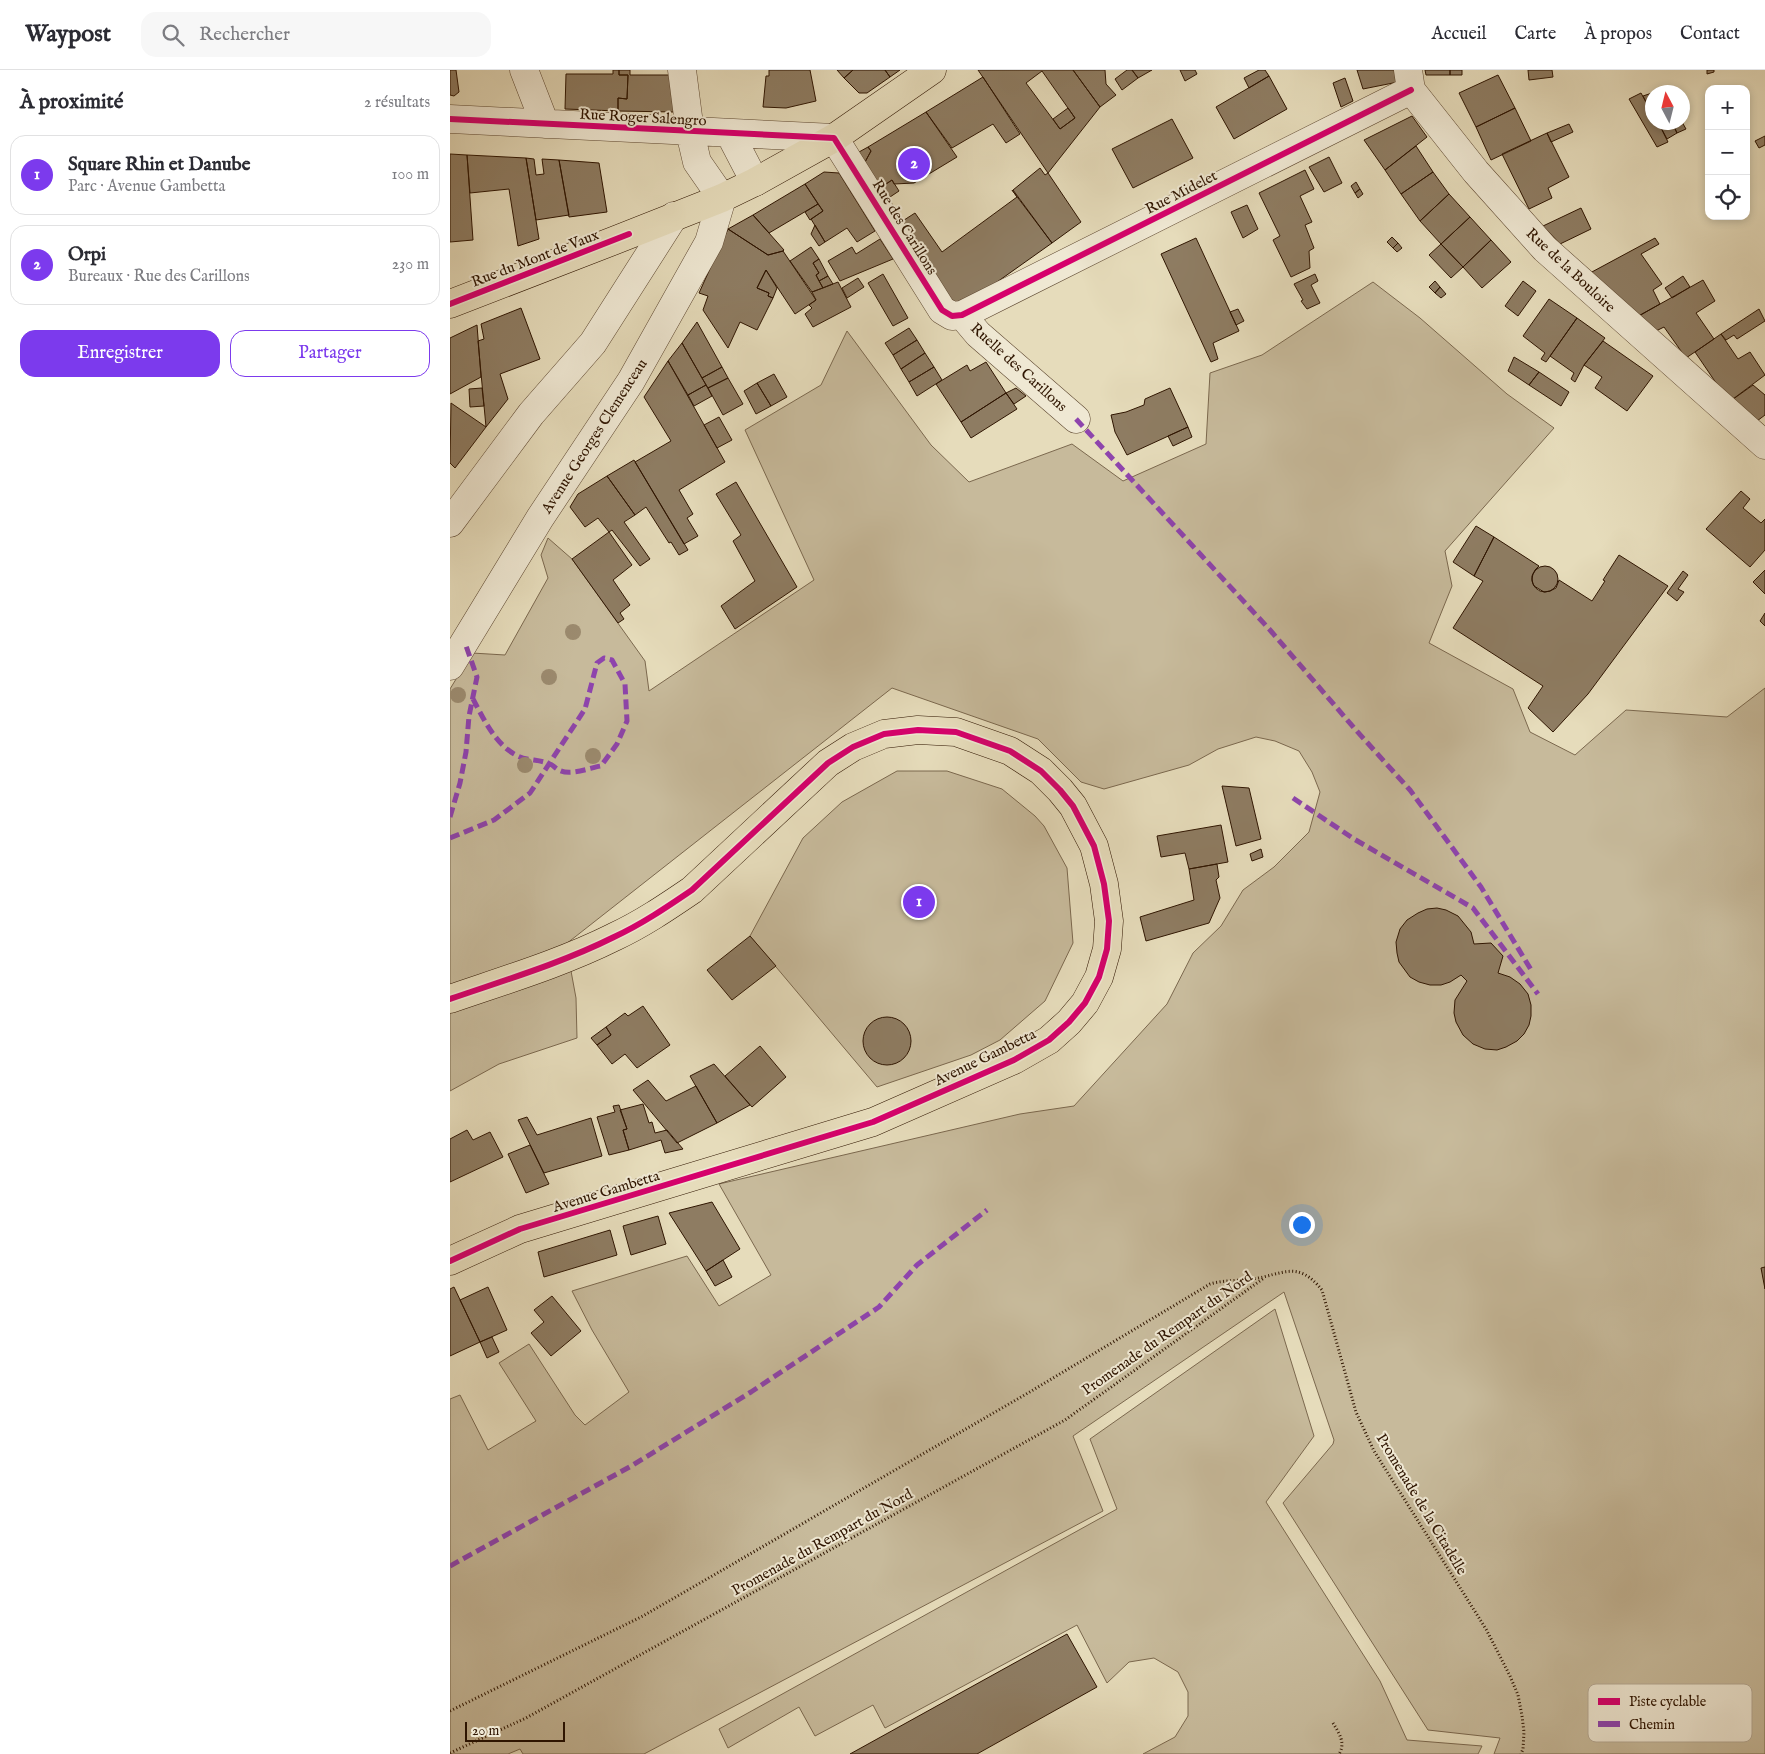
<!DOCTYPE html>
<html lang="fr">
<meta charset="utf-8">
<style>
:root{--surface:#fff;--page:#f7f7f7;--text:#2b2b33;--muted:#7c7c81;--line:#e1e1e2;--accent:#7c3aed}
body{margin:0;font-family:"IM FELL English",serif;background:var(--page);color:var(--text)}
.controls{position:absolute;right:15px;top:15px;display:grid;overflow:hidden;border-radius:10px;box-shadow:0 2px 8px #0003}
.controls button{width:45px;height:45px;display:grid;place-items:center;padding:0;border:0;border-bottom:1px solid var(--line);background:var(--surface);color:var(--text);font:25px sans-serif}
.compass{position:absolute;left:1195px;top:15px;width:45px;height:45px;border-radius:50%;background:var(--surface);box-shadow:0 2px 8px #0003;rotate:353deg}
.scale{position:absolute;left:15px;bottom:12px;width:100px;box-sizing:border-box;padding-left:5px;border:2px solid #2f1501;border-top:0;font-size:14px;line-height:18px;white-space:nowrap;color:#2f1501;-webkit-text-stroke:4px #efe8d3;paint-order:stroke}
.you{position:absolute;left:851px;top:1154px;width:18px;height:18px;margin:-12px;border:4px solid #fff;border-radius:50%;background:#1a73e8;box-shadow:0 0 0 8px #1a73e833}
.badge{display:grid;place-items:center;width:32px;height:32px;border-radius:50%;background:var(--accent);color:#fff;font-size:16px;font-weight:700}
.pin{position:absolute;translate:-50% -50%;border:2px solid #fff;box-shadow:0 1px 5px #0006}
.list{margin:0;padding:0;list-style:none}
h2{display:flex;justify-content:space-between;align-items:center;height:65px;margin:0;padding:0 20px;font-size:21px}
h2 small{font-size:16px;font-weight:400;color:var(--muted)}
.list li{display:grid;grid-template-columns:32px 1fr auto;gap:15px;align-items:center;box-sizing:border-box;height:80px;margin:0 10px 10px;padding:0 10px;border:1px solid var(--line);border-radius:15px}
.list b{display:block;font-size:19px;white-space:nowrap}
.list p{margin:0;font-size:16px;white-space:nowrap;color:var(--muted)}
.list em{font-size:16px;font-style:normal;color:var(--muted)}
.actions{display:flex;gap:10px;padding:15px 20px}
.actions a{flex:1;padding:11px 0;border:1px solid var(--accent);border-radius:15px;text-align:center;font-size:18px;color:var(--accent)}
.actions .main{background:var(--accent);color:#fff}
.icon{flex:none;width:28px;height:28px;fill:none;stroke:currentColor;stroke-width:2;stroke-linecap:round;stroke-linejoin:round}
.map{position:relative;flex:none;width:1315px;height:1684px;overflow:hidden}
header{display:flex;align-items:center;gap:30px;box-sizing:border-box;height:70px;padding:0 25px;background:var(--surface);border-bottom:1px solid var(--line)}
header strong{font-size:24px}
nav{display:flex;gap:28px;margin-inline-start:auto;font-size:18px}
.search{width:350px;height:45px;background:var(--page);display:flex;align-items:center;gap:12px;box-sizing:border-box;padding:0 18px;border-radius:15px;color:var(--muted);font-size:19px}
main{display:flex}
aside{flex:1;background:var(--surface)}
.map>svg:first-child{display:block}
.green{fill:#c7ba9b;stroke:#7b684e}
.building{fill:#8e7c62;stroke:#2f1501;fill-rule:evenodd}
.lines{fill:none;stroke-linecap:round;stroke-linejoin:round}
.minor-casing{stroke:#5d4730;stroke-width:29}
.major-casing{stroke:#2f1501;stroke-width:29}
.path{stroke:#2f1501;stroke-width:3;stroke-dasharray:1 2.5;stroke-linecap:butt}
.minor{stroke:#efe8d3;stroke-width:28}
.major{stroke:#e6dcbb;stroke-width:28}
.quiet{stroke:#8e44ad;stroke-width:5;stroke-dasharray:10 5;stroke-linecap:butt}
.cycleway-casing{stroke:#efe8d3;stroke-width:9}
.cycleway{stroke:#d6006c;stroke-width:6}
.tree{fill:#9b8a6e}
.labels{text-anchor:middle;stroke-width:4;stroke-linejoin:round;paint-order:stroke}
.street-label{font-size:15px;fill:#2f1501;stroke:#efe8d3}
.key{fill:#efe8d3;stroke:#b5a994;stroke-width:1}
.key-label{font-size:14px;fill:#2f1501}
</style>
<header>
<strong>Waypost</strong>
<div class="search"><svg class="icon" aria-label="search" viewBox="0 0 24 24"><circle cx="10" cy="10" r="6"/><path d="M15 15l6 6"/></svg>Rechercher</div>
<nav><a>Accueil</a><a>Carte</a><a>À propos</a><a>Contact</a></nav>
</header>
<main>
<aside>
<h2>À proximité<small>2 résultats</small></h2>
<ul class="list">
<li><span class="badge">1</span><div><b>Square Rhin et Danube</b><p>Parc · Avenue Gambetta</p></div><em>100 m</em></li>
<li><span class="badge">2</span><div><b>Orpi</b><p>Bureaux · Rue des Carillons</p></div><em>230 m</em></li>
</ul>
<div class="actions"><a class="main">Enregistrer</a><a>Partager</a></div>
</aside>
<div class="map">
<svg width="1315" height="1684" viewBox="0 0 1315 1684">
<rect width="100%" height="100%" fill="#e6dcbb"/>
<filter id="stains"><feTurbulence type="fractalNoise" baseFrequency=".004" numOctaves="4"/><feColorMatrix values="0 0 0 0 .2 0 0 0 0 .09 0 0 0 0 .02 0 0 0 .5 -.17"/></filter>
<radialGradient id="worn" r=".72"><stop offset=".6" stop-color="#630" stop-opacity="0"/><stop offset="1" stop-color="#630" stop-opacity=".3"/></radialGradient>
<!-- green -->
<path class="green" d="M923,212L970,248L1057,324L1104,358L995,481L1002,516L979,573L1063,619L1080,662L1125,685L1176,640L1277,647L1315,618V1684H1044L1050,1668L978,1660L833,1433L883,1374L884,1370L834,1222L623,1366L653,1441L194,1684H73L70,1679L58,1684H0V1329L10,1325L38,1380L86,1351L49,1293L79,1274L125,1345L135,1355L179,1322L142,1260L122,1221L237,1186L269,1236L321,1205L269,1114L570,1044L624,1036L717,934L743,883L771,856L793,820L824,797L859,762L870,722L862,702L849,681L825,671L806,667L768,679L739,695L654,719L631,712L588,669L442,618L116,874L126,928L127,968L49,994L0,1021V619L22,583L55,585L98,508L91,485L98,468L122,489L195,591L199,621L364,510L295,360L371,315L397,261L481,375L519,412L622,374L673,411L756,374L760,303L812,285Z
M447,701H497L552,719L585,746L594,756L617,798L623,873L595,931L550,970L521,985L427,1017L300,866L353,768L392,732Z
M825,1239L864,1366L816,1432L930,1611L957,1670L1032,1676L1028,1684H693L725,1667L738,1646V1622L728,1602L704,1588L679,1592L657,1613L627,1555L435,1658L423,1635L365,1666L349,1637L278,1678L269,1659L667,1439L640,1369Z"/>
<!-- building -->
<path class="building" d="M0,0H6L9,22L4,26L0,25Z
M163,0H169V5H178L177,29L168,28V41L115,39L116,4H163Z
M169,0H180V5H221L224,42L168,41V28L177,29L178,5H169Z
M319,0H360L366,31L336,38L313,37L316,6H319Z
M387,0H403L394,8Z
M403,0H435L440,7L417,23H409L394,8Z
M435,0H450L440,7Z
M528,0H623L650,37L598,103ZM592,1L625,48L610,59L576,13Z
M623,0H655L656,14L666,25L650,37Z
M677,0H682L688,8L672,20L665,9Z
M682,0H702L688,8Z
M730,0H745L747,4L735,11Z
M809,0H815L819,6L799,18L794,8Z
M907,0H946L948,12L913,19Z
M975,0H1000V5H976Z
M1000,0H1012V5H1000Z
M1078,0H1102L1103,7L1079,10Z
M1257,0H1264V2L1257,4Z
M1048,5L1065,38L1026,57L1009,23Z
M819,6L837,39L784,69L766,37Z
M533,7L570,64L556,73L543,54L502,78L476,42Z
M895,8L903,31L891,37L883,13Z
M1191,23L1202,43V52H1208L1218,72L1207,77L1179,29Z
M1202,23V43L1193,26Z
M618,38L625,48L610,59L603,49Z
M1065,38L1081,71L1041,90L1026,57Z
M476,42L507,87L464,113L444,114L442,110L430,118L415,92L421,81L418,77Z
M962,46L977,67L935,100L914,70Z
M722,49L743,88L683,118L662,79Z
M1208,52H1222L1227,63L1217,69Z
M1224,52H1232L1236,59L1227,63L1222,53Z
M1119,54L1123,62L1101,72L1097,63Z
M1097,63L1119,107L1098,118L1102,128L1079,139L1052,84Z
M1315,66V75L1309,78L1305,71Z
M966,76L983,102L951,124L935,100Z
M418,77L421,81L415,92L409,82Z
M0,84L17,85L23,170L0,172Z
M17,85L76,88L89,169L68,176L59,119L20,123Z
M879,87L892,113L874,122L859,97Z
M76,88L84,89L86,105L94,104L92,89L109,90L119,145L86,150Z
M109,90L149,93L157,142L119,147Z
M590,98L595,105L598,103L631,152L602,173L563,120Z
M855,100L864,119L850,126L862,152L855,155L864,178L859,181L860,198L841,207L823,170L830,166L809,123Z
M374,102L389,103L425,161L407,172L397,158L375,172L361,149L373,141L355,114Z
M983,102L999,124L970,151L951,124Z
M442,110L449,121L437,129L430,118Z
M906,112L910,119L905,123L901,116Z
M355,114L368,134L319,163L303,145Z
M910,119L913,124L908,128L905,123Z
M562,120L602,173L540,217L500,236L451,152L465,143L492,182L567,127Z
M999,124L1020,147L991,174L970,151Z
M368,134L373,141L360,150L355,142Z
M797,135L808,159L793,168L781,142Z
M1131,138L1141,159L1110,174L1093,156Z
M303,145L334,180L333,181L318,185L278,159Z
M1020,147L1041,170L1013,197L991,174Z
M365,155L375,172L369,176L361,164Z
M278,159L318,185L333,181L366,230L345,244L316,200L307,218L319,223L318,226L323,228L307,260L290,252L278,278L253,240L258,226L249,223Z
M942,167L948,173L943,178L937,172Z
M746,168L789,261L763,273L768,289L761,292L711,184Z
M1205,168L1209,174L1191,184L1212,214L1203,220L1210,234L1185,248L1140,203Z
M430,169L443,189L390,211L378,191L402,177L406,184Z
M1041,170L1061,192L1032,218L1013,197Z
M948,173L952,178L947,182L943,178Z
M991,174L1013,197L1001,208L979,185Z
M361,177L369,189L363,193L369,203L366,205L373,218L362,222L340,191Z
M369,189L378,206L369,211L366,205L369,203L363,193Z
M316,200L327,218L323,228L318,226L319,223L307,218Z
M433,204L458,248L443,256L418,213Z
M865,204L868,211L861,215L870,233L857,239L851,231L853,230L844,214Z
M378,206L383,214L373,218L369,211Z
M1233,206L1240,217L1222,228L1215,218Z
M408,208L414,217L397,228L392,218Z
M1253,210L1265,231L1246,243L1264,269L1236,288L1214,257L1202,263L1185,248Z
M985,211L990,217L985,223L979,217Z
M1073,211L1086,221L1068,246L1055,236Z
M388,212L401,237L363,257L355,244L362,238L359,235L366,230L362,222Z
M990,217L996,224L991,228L985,223Z
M1099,229L1127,248L1096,292L1091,289L1095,283L1073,266Z
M71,238L90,289L50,304L58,329L36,357L28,271L34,269L31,254Z
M788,239L794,251L786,255L780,242Z
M1309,239L1315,251L1287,269L1284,265L1276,270L1271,264Z
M1127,248L1155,268L1134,295L1125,312L1121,309L1124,303L1100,286Z
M247,252L272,297L252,308L232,273Z
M27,255L31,307L0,324V268Z
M459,258L467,270L443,285L435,273Z
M1271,264L1288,289L1300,282L1315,305L1279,332L1245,282Z
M467,270L475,283L451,299L443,285Z
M1153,271L1203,306L1177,341L1145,318L1152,307L1134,295Z
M232,273L256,315L238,325L218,291Z
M475,283L484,297L459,312L451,299Z
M1064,287L1089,302L1079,315L1058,301Z
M218,291L275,392L229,420L243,444L237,448L248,466L234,474L185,392L221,371L194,327Z
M536,292L556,323L511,352L486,314L517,295L520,301Z
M272,297L278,308L258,318L252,308Z
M484,297L492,310L467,326L459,312Z
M1089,302L1119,322L1111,336L1079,315Z
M324,304L337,327L321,336L307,313Z
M278,308L293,334L273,345L258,318Z
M307,313L321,336L306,344L294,321Z
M256,315L262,326L244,336L238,325Z
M1303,315L1315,325V345L1303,354L1279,332Z
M32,318L34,336L20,337L19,319Z
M566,318L576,326L564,334L556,323Z
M720,318L738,357L677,385L665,362L661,345L676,342L694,335L695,329Z
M556,323L567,339L521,368L511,352Z
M1,333L36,357L5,398L0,393Z
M269,347L282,370L267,378L254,355Z
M738,357L742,367L723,376L718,366Z
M184,390L238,480L229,485L221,472L219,473L196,437L185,445L157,406Z
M157,406L185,445L174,452L200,489L190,496L162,460L159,462L148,448L135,457L120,437L128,424Z
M286,412L347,517L285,559L271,536L305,511L283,471L291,465L266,424Z
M1291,421L1300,429L1293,438L1311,453L1315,449V480L1300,497L1256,459Z
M1026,456L1044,467L1024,506L1003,492Z
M159,462L182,495L163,510L180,535L170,543L174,549L168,553L122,489Z
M1044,467L1089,496L1085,500L1082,506V511L1084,516L1094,522L1100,521L1106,518L1109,510L1142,531L1155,511L1153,510L1169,485L1218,516L1138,624L1103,662L1078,638L1093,616L1003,558L1033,511L1024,506Z
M1082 509a13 13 0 1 1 26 0a13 13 0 1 1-26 0Z
M1315,500V524L1303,512Z
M1233,501L1238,505L1228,519L1234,522L1227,531L1217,523Z
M1315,543V556L1310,551Z
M772,716L799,718L811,769L786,776Z
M771,755L778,792L739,799L735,783L711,787L707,766Z
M811,779L813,787L802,791L800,784Z
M767,794L769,807L766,810L770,828L759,853L696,871L690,847L744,830L739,799Z
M987,838L996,840L1008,846L1021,862L1024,874L1041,873L1053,886L1048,903L1060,907L1070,914L1078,924L1081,935V946L1079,955L1074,964L1067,971L1056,977L1047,980L1035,979L1023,974L1013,965L1006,952L1004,943L1005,930L1017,911L1011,905L1000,912L991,915H980L969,912L960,907L949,892L947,883L946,872L950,859L957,850L968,843L977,839Z
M300,866L326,896L282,930L257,900Z
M193,936L220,975L187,998L175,984L162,994L147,975L161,965L156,957L175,943L178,946Z
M413 971a24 24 0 1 1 48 0a24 24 0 1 1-48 0Z
M156,957L161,965L147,975L141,968Z
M310,976L336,1007L302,1037L275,1006Z
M264,994L300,1035L267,1053L240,1006Z
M198,1010L216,1031L246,1016L267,1053L227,1073L183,1020Z
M193,1034L199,1053L202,1052L205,1063L217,1060L233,1079L215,1083L211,1070L179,1080L173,1060L177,1059L170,1040Z
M169,1035L177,1059L173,1060L179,1080L159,1085L147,1047L165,1042L163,1036Z
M77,1047L87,1065L141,1048L152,1086L94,1103L68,1050Z
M17,1060L23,1070L40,1062L53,1087L0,1112V1069Z
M80,1075L99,1114L76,1123L58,1084Z
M262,1132L290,1179L256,1201L219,1143Z
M208,1146L216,1174L181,1185L173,1156Z
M160,1160L167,1185L94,1207L88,1182Z
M273,1190L282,1207L265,1216L256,1201Z
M1315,1197V1219L1311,1198Z
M4,1217L30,1272L0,1286V1219Z
M38,1217L57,1260L30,1272L10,1230Z
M102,1226L131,1261L101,1286L81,1263L94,1252L84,1240Z
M42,1267L49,1282L37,1288L30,1272Z
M617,1564L647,1617L527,1684H400Z"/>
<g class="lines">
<!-- minor casing -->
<g class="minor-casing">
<path id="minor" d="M74,0L95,54
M958,0L961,20L1026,102L1095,179L1315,375
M0,49L384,68L492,240L502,246L512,245L961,20
M280,64L305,112
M512,245L528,264L626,349
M0,453L81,344L143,273L224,146
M0,596L90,448L181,311L259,172L272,128L247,92L240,62L232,0"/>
</g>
<!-- major casing -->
<g class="major-casing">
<path id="major" d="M0,234L163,171L272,128L305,112L384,68L482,0
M0,929C55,910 112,893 164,867C192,854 217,837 242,820L378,693L403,677L434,664L468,660L506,662L560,681L591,701L610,720L623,736L644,776L654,814L659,851L657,879L649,907L635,933L619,952L599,970L564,990L423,1052L70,1159L0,1191"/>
</g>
<!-- path -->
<path class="path" d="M0,1641L193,1546L578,1323L760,1214C773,1210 788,1211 802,1209C833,1205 847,1189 872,1220L906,1342L924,1381L1036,1559L1060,1606L1068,1625L1072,1646L1074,1662L1073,1679L1071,1684
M883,1653C889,1663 896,1673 889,1684
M0,1683L76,1648L615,1350L814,1208"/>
<!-- minor -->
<use href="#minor" class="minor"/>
<!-- major -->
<use href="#major" class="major"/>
<!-- quiet -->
<path class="quiet" d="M626,349L820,560L905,659L960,720L1031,817L1083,903
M843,728L904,769L1023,838L1088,924
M0,747L10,713L16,682L19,646L27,607L15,573
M0,768L44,750L80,723L135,639L147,593L154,588L162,590L175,614L177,651L167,674L151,696C139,698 120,706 109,700C106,699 103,695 100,694C89,689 76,691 66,685C45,674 33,648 22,627
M0,1496L183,1395L301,1322L429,1237L467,1195L537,1140"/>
<!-- cycleway casing -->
<g class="cycleway-casing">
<path id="cycleway" d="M0,49L384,68L492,240L502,246L512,245L961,20
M0,234L179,164
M0,929C55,910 112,893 164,867C192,854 217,837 242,820L378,693L403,677L434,664L468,660L506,662L560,681L591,701L610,720L623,736L644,776L654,814L659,851L657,879L649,907L635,933L619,952L599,970L564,990L423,1052L70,1159L0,1191"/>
</g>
<!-- cycleway -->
<use href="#cycleway" class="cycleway"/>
</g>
<!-- trees -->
<g class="tree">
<circle cx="123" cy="562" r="8"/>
<circle cx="99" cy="607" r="8"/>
<circle cx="8" cy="625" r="8"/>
<circle cx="143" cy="686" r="8"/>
<circle cx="75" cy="695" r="8"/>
</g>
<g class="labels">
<!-- street labels -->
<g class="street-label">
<text transform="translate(193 47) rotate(3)" y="5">Rue Roger Salengro</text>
<text transform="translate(731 122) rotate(-27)" y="5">Rue Midelet</text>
<text transform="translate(455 157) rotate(58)" y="5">Rue des Carillons</text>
<text transform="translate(85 188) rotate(-21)" y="5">Rue du Mont de Vaux</text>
<text transform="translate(1121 200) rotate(43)" y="5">Rue de la Bouloire</text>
<text transform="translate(569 297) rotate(42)" y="5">Ruelle des Carillons</text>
<text transform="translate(144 366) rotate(-57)" y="5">Avenue Georges Clemenceau</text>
<text transform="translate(535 987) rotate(-26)" y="5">Avenue Gambetta</text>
<text transform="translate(156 1121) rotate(-17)" y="5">Avenue Gambetta</text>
<text transform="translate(717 1263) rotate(-35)" y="5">Promenade du Rempart du Nord</text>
<text transform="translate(972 1434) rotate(59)" y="5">Promenade de la Citadelle</text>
<text transform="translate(372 1472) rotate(-29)" y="5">Promenade du Rempart du Nord</text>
</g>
</g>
<!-- legend -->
<rect x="1138" y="1614" width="164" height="58" rx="8" class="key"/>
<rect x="1148" y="1628" width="22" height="7" fill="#d6006c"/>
<rect x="1148" y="1651" width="22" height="6" fill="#8e44ad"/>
<g class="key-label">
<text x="1179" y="1636">Piste cyclable</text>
<text x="1179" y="1659">Chemin</text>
</g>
<rect width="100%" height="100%" filter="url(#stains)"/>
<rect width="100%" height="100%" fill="url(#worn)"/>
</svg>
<div class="controls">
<button>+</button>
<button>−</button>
<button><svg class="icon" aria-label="locate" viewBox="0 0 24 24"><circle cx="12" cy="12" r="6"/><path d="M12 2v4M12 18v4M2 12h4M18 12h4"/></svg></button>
</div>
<svg class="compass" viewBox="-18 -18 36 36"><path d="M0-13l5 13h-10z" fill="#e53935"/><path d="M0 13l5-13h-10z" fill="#7c7c81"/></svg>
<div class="scale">20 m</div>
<div class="you"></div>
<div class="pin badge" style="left:469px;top:832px">1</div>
<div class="pin badge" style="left:464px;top:94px">2</div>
</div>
</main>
